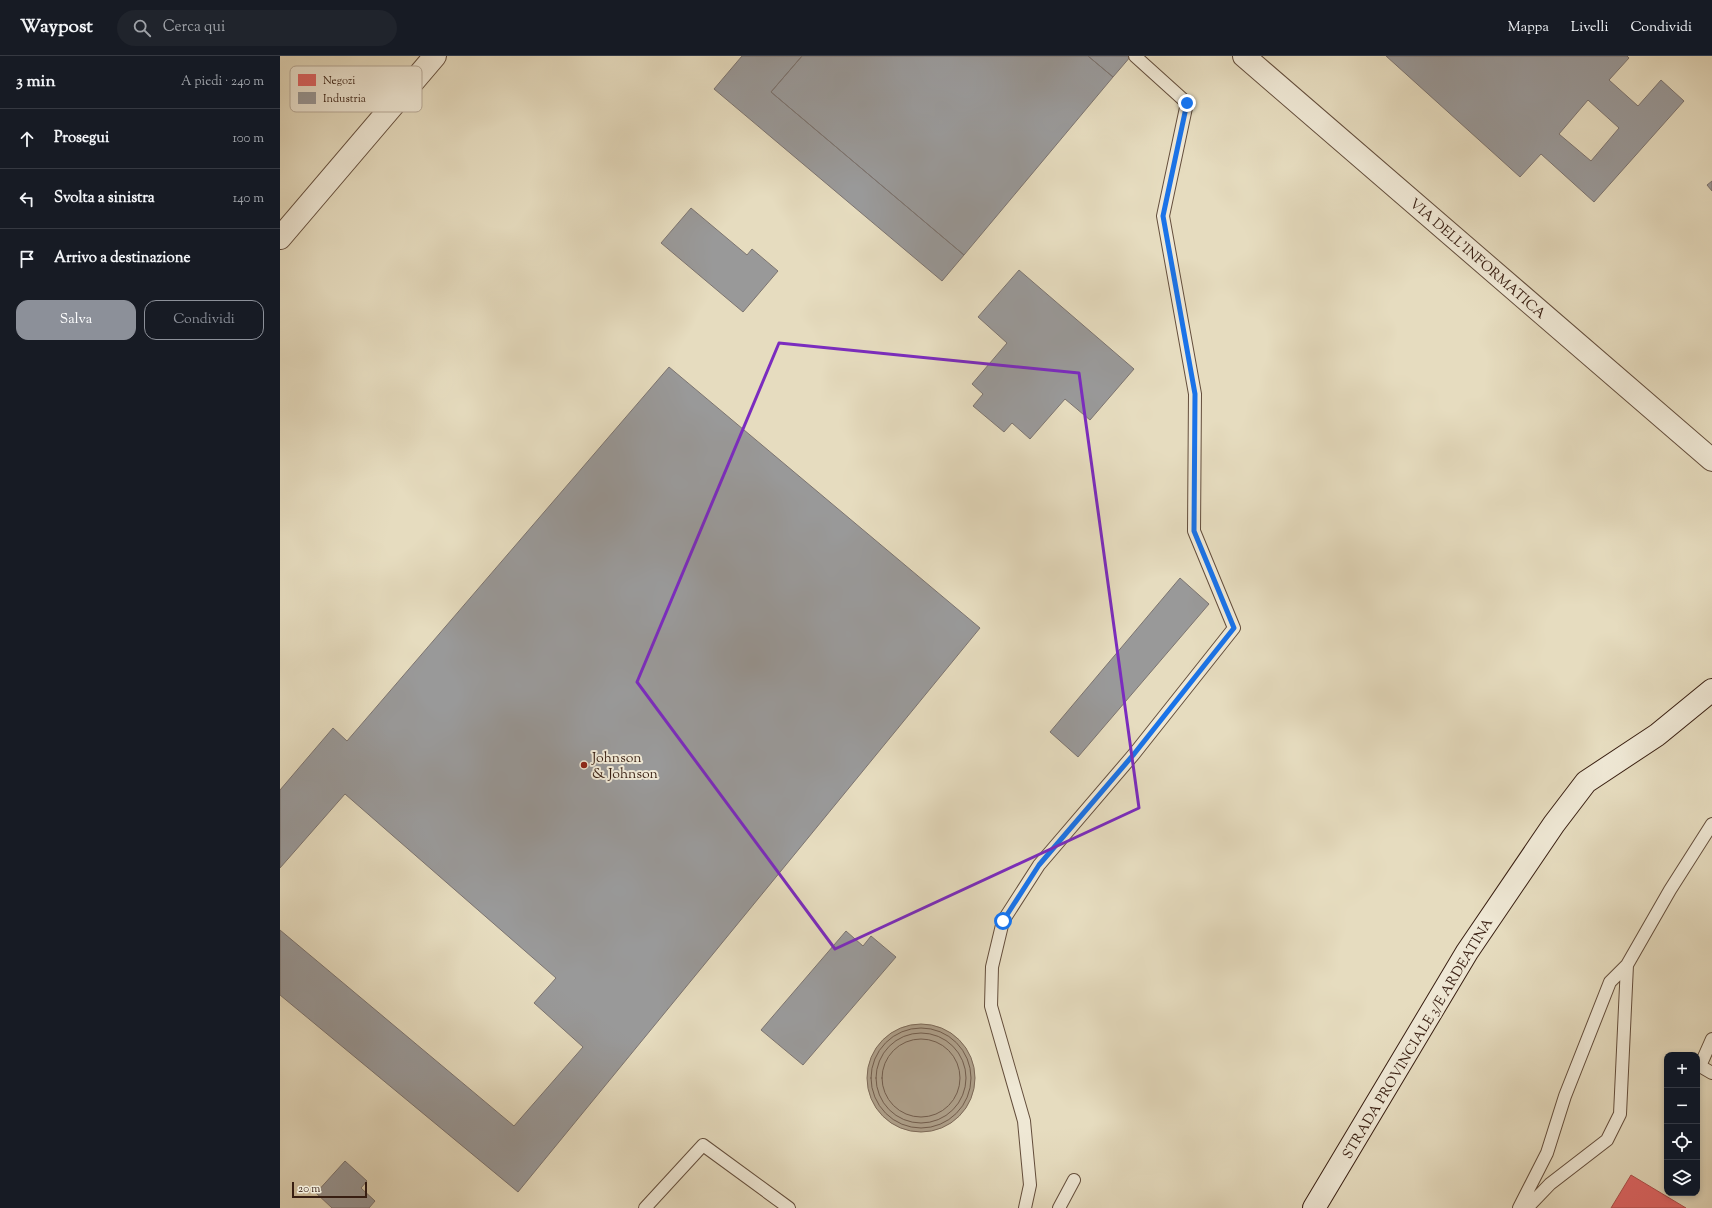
<!DOCTYPE html>
<html lang="it">
<meta charset="utf-8">
<style>
:root{--surface:#171b24;--page:#20242c;--text:#f1f3f6;--muted:#9ea1a6;--line:#363941;--accent:#8c9099}
body{margin:0;font-family:"Sorts Mill Goudy",serif;background:var(--page);color:var(--text)}
.controls{position:absolute;right:12px;bottom:12px;display:grid;overflow:hidden;border-radius:8px;box-shadow:0 2px 6px #0003}
.controls button{width:36px;height:36px;display:grid;place-items:center;padding:0;border:0;border-bottom:1px solid var(--line);background:var(--surface);color:var(--text);font:20px sans-serif}
.scale{position:absolute;left:12px;bottom:10px;width:75px;box-sizing:border-box;padding-left:4px;border:2px solid #381e11;border-top:0;font-size:11px;line-height:14px;white-space:nowrap;color:#381e11;-webkit-text-stroke:3px #efe8d5;paint-order:stroke}
.stop{position:absolute;width:12px;height:12px;margin:-9px;border:3px solid #1a73e8;border-radius:50%;background:#fff}
.stop.end{background:#1a73e8;border-color:#fff;box-shadow:0 1px 4px #0008}
.list{margin:0;padding:0;list-style:none}
h2{display:flex;justify-content:space-between;align-items:center;height:52px;margin:0;padding:0 16px;font-size:17px}
h2 small{font-size:13px;font-weight:400;color:var(--muted)}
.list li{display:grid;grid-template-columns:26px 1fr auto;gap:12px;align-items:center;box-sizing:border-box;height:60px;padding:0 16px;border-top:1px solid var(--line)}
.list b{display:block;font-size:15px;white-space:nowrap}
.list em{font-size:13px;font-style:normal;color:var(--muted)}
.actions{display:flex;gap:8px;padding:12px 16px}
.actions a{flex:1;padding:9px 0;border:1px solid var(--accent);border-radius:12px;text-align:center;font-size:14px;color:var(--accent)}
.actions .main{background:var(--accent);color:#fff}
.icon{flex:none;width:22px;height:22px;fill:none;stroke:currentColor;stroke-width:2;stroke-linecap:round;stroke-linejoin:round}
.map{position:relative;flex:none;width:1432px;height:1152px;overflow:hidden}
header{display:flex;align-items:center;gap:24px;box-sizing:border-box;height:56px;padding:0 20px;background:var(--surface);border-bottom:1px solid var(--line)}
header strong{font-size:19px}
nav{display:flex;gap:22px;margin-inline-start:auto;font-size:14px}
.search{width:280px;height:36px;background:var(--page);display:flex;align-items:center;gap:10px;box-sizing:border-box;padding:0 14px;border-radius:22px;color:var(--muted);font-size:15px}
main{display:flex}
aside{flex:1;background:var(--surface)}
.map>svg:first-child{display:block}
.water{fill:#ab9b84;stroke:#7d6956}
.shops{fill:#e06666;stroke:#ae504c}
.industry{fill:#999;stroke:#7c7470;fill-rule:evenodd}
.lines{fill:none;stroke-linecap:round;stroke-linejoin:round}
.shore{stroke:#725c4a;stroke-width:1}
.service-casing{stroke:#644e3c;stroke-width:14}
.minor-casing{stroke:#644e3c;stroke-width:24}
.secondary-casing{stroke:#381e11;stroke-width:24}
.service{stroke:#efe8d5;stroke-width:12}
.minor{stroke:#efe8d5;stroke-width:22}
.secondary{stroke:#efe8d5;stroke-width:22}
.route{stroke:#1a73e8;stroke-width:5}
.marked{fill:none;stroke:#7b2cbf;stroke-width:3;stroke-linejoin:round}
.poi-dot{fill:#8f2418;stroke:#efe8d5;stroke-width:1.5}
.labels{text-anchor:middle;stroke-width:4;stroke-linejoin:round;paint-order:stroke}
.street-label{font-size:14px;fill:#381e11;stroke:#efe8d5}
.poi-label{font-size:14px;fill:#381e11;stroke:#efe8d5;text-anchor:start}
.key{fill:#efe8d5;stroke:#b8ab9a;stroke-width:1}
.key-label{font-size:11px;fill:#381e11}
</style>
<header>
<strong>Waypost</strong>
<div class="search"><svg class="icon" aria-label="search" viewBox="0 0 24 24"><circle cx="10" cy="10" r="6"/><path d="M15 15l6 6"/></svg>Cerca qui</div>
<nav><a>Mappa</a><a>Livelli</a><a>Condividi</a></nav>
</header>
<main>
<aside>
<h2>3 min<small>A piedi · 240 m</small></h2>
<ul class="list">
<li><svg class="icon" aria-label="ahead" viewBox="0 0 24 24"><path d="M12 20V5M6 11l6-6 6 6"/></svg><div><b>Prosegui</b></div><em>100 m</em></li>
<li><svg class="icon" aria-label="left" viewBox="0 0 24 24"><path d="M17 20v-9H6M10 6l-5 5 5 5"/></svg><div><b>Svolta a sinistra</b></div><em>140 m</em></li>
<li><svg class="icon" aria-label="arrive" viewBox="0 0 24 24"><path d="M6 21V4h12l-3 4 3 4H6"/></svg><div><b>Arrivo a destinazione</b></div></li>
</ul>
<div class="actions"><a class="main">Salva</a><a>Condividi</a></div>
</aside>
<div class="map">
<svg width="1432" height="1152" viewBox="0 0 1432 1152">
<rect width="100%" height="100%" fill="#e6dcbf"/>
<filter id="stains"><feTurbulence type="fractalNoise" baseFrequency=".005" numOctaves="4"/><feColorMatrix values="0 0 0 0 .2 0 0 0 0 .09 0 0 0 0 .02 0 0 0 .5 -.17"/></filter>
<radialGradient id="worn" r=".72"><stop offset=".6" stop-color="#630" stop-opacity="0"/><stop offset="1" stop-color="#630" stop-opacity=".3"/></radialGradient>
<!-- water -->
<path class="water" d="M587 1022a54 54 0 1 1 108 0a54 54 0 1 1-108 0Z"/>
<!-- shops -->
<path class="shops" d="M1351,1119L1406,1152H1331Z"/>
<!-- industry -->
<path class="industry" d="M462,0H522L491,36L684,199L662,225L434,33Z
M522,0H808L833,21L684,199L491,36Z
M808,0H851L833,21Z
M1106,0H1347L1349,2L1329,24L1358,50L1381,24L1404,45L1314,146L1261,98L1240,121ZM1308,44L1339,72L1311,105L1279,78Z
M1432,125V135L1427,129Z
M411,152L467,199L472,193L498,215L463,256L381,187Z
M739,214L854,313L810,364L785,343L750,383L732,367L724,376L693,350L703,338L692,328L727,287L698,261Z
M389,311L700,572L238,1136L0,939V874L234,1070L303,991L254,947L276,922L65,738L0,812V734L53,672L67,685Z
M900,522L929,548L798,701L770,676Z
M566,875L583,890L591,880L616,901L523,1009L481,974Z
M65,1105L87,1125L81,1132L95,1145L89,1152H52L36,1137Z"/>
<g class="lines">
<!-- shore -->
<path class="shore" d="M591 1022a50 50 0 1 1 100 0a50 50 0 1 1-100 0Z
M596 1022a45 45 0 1 1 90 0a45 45 0 1 1-90 0Z
M602 1022a39 39 0 1 1 78 0a39 39 0 1 1-78 0Z"/>
<!-- service casing -->
<g class="service-casing">
<path id="service" d="M1347,909L1390,834L1432,768
M1432,983L1420,1010L1432,1017
M365,1152L423,1089L509,1152
M745,1152L750,1129L744,1065L711,950L712,911L723,865L759,809L854,698L954,572L914,475L915,338L883,160L907,47L855,0
M779,1152L794,1124
M1239,1152L1267,1097L1285,1040L1330,926L1347,909L1340,1058L1327,1084L1270,1128L1247,1152"/>
</g>
<!-- minor casing -->
<g class="minor-casing">
<path id="minor" d="M964,0L1432,404
M0,182L155,0"/>
</g>
<!-- secondary casing -->
<g class="secondary-casing">
<path id="secondary" d="M1034,1152L1187,896L1274,768L1306,726L1377,679L1432,634"/>
</g>
<!-- service -->
<use href="#service" class="service"/>
<!-- minor -->
<use href="#minor" class="minor"/>
<!-- secondary -->
<use href="#secondary" class="secondary"/>
</g>
<g class="lines">
<!-- route -->
<path class="route" d="M723,865L759,809L854,698L954,572L914,475L915,338L883,160L907,47"/>
</g>
<!-- marked area -->
<path class="marked" d="M499,287L799,317L859,752L555,893L357,626Z"/>
<!-- markers -->
<circle class="poi-dot" cx="304" cy="709" r="4"/>
<g class="labels">
<!-- street labels -->
<g class="street-label">
<text transform="translate(1198 202) rotate(41)" y="5">VIA DELL'INFORMATICA</text>
<text transform="translate(1137 982) rotate(-59)" y="5">STRADA PROVINCIALE 3/E ARDEATINA</text>
</g>
<!-- poi labels -->
<g class="poi-label">
<text x="312" y="706">Johnson<tspan x="312" dy="16">&amp; Johnson</tspan></text>
</g>
</g>
<!-- legend -->
<rect x="10" y="10" width="132" height="46" rx="6" class="key"/>
<rect x="18" y="18" width="18" height="12" fill="#e06666"/>
<rect x="18" y="36" width="18" height="12" fill="#999"/>
<g class="key-label">
<text x="43" y="28">Negozi</text>
<text x="43" y="46">Industria</text>
</g>
<rect width="100%" height="100%" filter="url(#stains)"/>
<rect width="100%" height="100%" fill="url(#worn)"/>
</svg>
<div class="controls">
<button>+</button>
<button>−</button>
<button><svg class="icon" aria-label="locate" viewBox="0 0 24 24"><circle cx="12" cy="12" r="6"/><path d="M12 2v4M12 18v4M2 12h4M18 12h4"/></svg></button>
<button><svg class="icon" aria-label="layers" viewBox="0 0 24 24"><path d="M12 4l9 5-9 5-9-5zM3 14l9 5 9-5"/></svg></button>
</div>
<div class="scale">20 m</div>
<div class="stop" style="left:723px;top:865px"></div>
<div class="stop end" style="left:907px;top:47px"></div>
</div>
</main>
